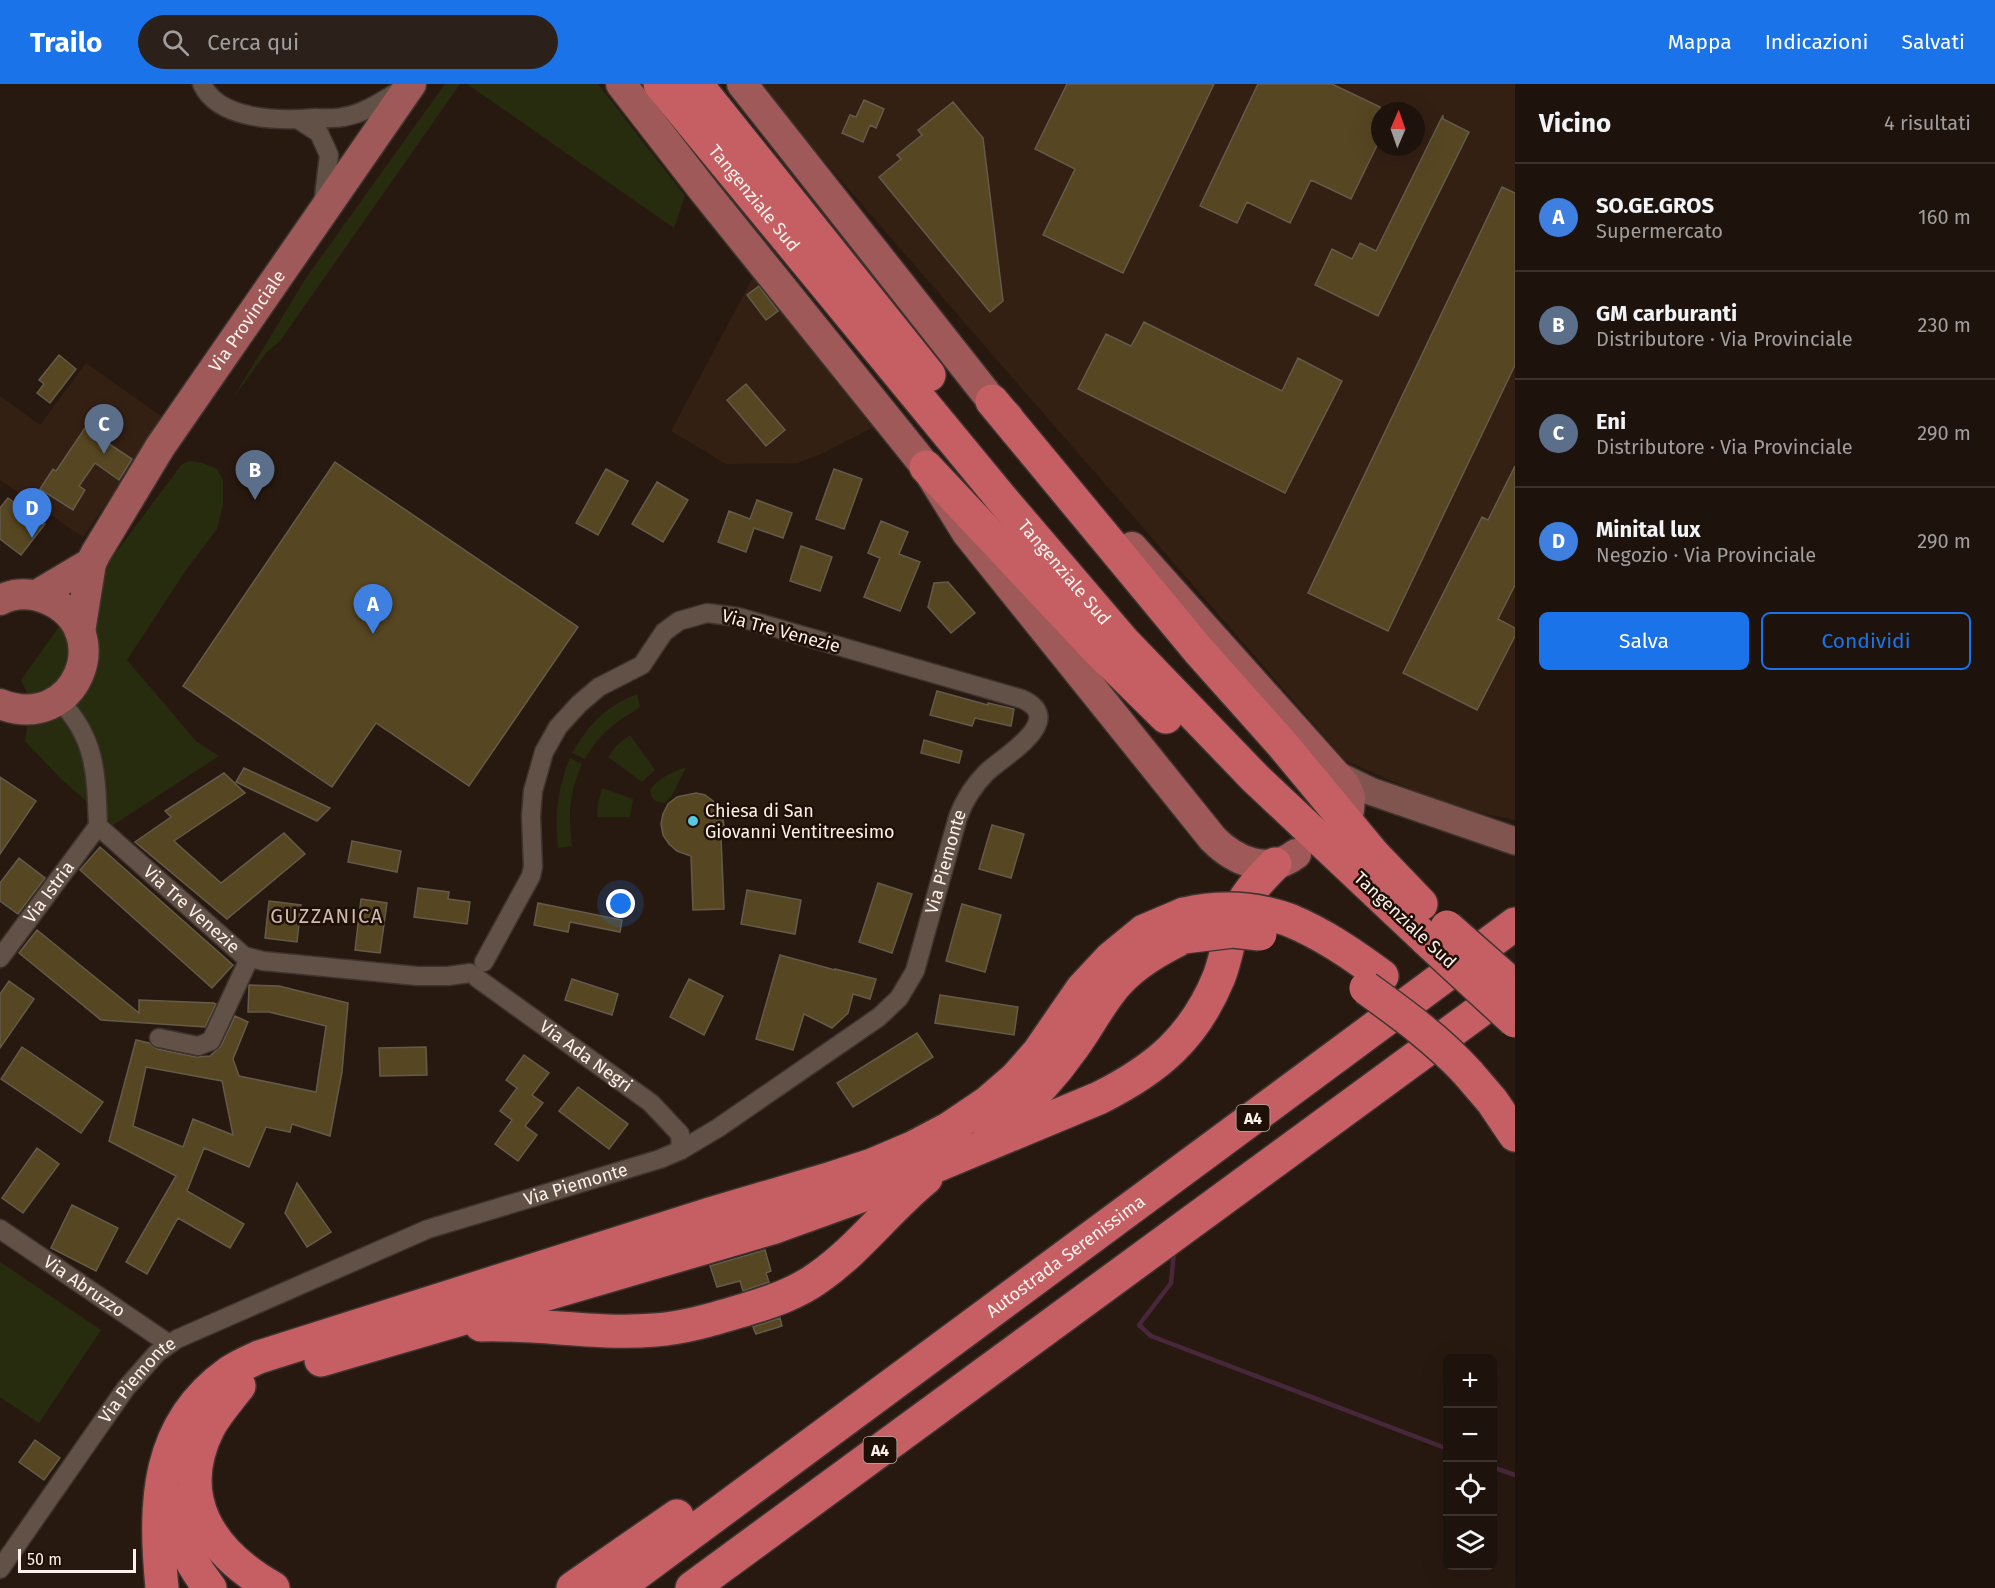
<!DOCTYPE html>
<html lang="it">
<meta charset="utf-8">
<style>
:root{--surface:#1e130c;--page:#2b201a;--text:#f1f3f6;--muted:#a19e9d;--line:#3c322d;--accent:#1a73e8}
body{margin:0;font-family:"Fira Sans",sans-serif;background:var(--page);color:var(--text)}
.controls{position:absolute;right:18px;bottom:18px;display:grid;overflow:hidden;border-radius:9px;box-shadow:0 6px 24px #0002}
.controls button{width:54px;height:54px;display:grid;place-items:center;padding:0;border:0;border-bottom:2px solid var(--line);background:var(--surface);color:var(--text);font:30px sans-serif}
.compass{position:absolute;left:1371px;top:18px;width:54px;height:54px;border-radius:50%;background:var(--surface);box-shadow:0 6px 24px #0002;rotate:2deg}
.scale{position:absolute;left:18px;bottom:15px;width:118px;box-sizing:border-box;padding-left:6px;border:3px solid #fcf1eb;border-top:0;font-size:16px;line-height:21px;white-space:nowrap;color:#fcf1eb;-webkit-text-stroke:4px #1e1007;paint-order:stroke}
.you{position:absolute;left:621px;top:820px;width:21px;height:21px;margin:-15px;border:4px solid #fff;border-radius:50%;background:#1a73e8;box-shadow:0 0 0 9px #1a73e833}
.badge{display:grid;place-items:center;width:39px;height:39px;border-radius:50%;background:var(--accent);color:#fff;font-size:20px;font-weight:700}
.pin{position:absolute;translate:-50% -50px;filter:drop-shadow(0 2px 3px #0008)}
.pin::after{content:'';position:absolute;top:32px;width:21px;height:18px;background:inherit;clip-path:polygon(0 0,100% 0,50% 100%)}
.list{margin:0;padding:0;list-style:none}
h2{display:flex;justify-content:space-between;align-items:center;height:78px;margin:0;padding:0 24px;font-size:26px}
h2 small{font-size:20px;font-weight:400;color:var(--muted)}
.list li{display:grid;grid-template-columns:39px 1fr auto;gap:18px;align-items:center;box-sizing:border-box;height:108px;padding:0 24px;border-top:2px solid var(--line)}
.list b{display:block;font-size:22px;white-space:nowrap}
.list p{margin:0;font-size:20px;white-space:nowrap;color:var(--muted)}
.list em{font-size:20px;font-style:normal;color:var(--muted)}
.actions{display:flex;gap:12px;padding:18px 24px}
.actions a{flex:1;padding:14px 0;border:2px solid var(--accent);border-radius:9px;text-align:center;font-size:21px;color:var(--accent)}
.actions .main{background:var(--accent);color:#fff}
.icon{flex:none;width:33px;height:33px;fill:none;stroke:currentColor;stroke-width:2;stroke-linecap:round;stroke-linejoin:round}
.map{position:relative;flex:none;width:1515px;height:1504px;overflow:hidden}
header{display:flex;align-items:center;gap:36px;box-sizing:border-box;height:84px;padding:0 30px;background:var(--accent);color:#fff}
header strong{font-size:28px}
nav{display:flex;gap:33px;margin-inline-start:auto;font-size:21px}
.search{width:420px;height:54px;background:var(--page);display:flex;align-items:center;gap:15px;box-sizing:border-box;padding:0 21px;border-radius:33px;color:var(--muted);font-size:22px}
main{display:flex}
aside{flex:1;background:var(--surface)}
.map>svg:first-child{display:block}
.built{fill:#341f13;fill-rule:evenodd}
.green{fill:#272c0f}
.lines{fill:none;stroke-linecap:round;stroke-linejoin:round}
.stream{stroke:#48273a;stroke-width:4.5}
.building{fill:#574622;stroke:#635b4a;stroke-width:1.5;fill-rule:evenodd}
.street-casing{stroke:#3f3330;stroke-width:21}
.secondary-casing{stroke:#3f3330;stroke-width:30}
.primary-casing{stroke:#3f3330;stroke-width:33}
.highway-casing{stroke:#3f3330;stroke-width:36}
.street{stroke:#625146;stroke-width:18}
.secondary{stroke:#80554f;stroke-width:27}
.primary{stroke:#9e5958;stroke-width:30}
.highway{stroke:#c65f64;stroke-width:33}
.highway-bridge-casing{stroke:#3f3330;stroke-width:36;stroke-linecap:butt}
.highway-bridge{stroke:#c65f64;stroke-width:33}
.poi-dot{fill:#5ac8e5;stroke:#1e1007;stroke-width:2}
.labels{text-anchor:middle;stroke-width:5;stroke-linejoin:round;paint-order:stroke}
.shield{fill:#1e1007;stroke:#b9aea7;stroke-width:1.5}
.shield-label{font-size:16px;font-weight:bold;fill:#fcf1eb}
.street-label{font-size:18px;fill:#fcf1eb;stroke:#1e1007}
.poi-label{font-size:18px;fill:#fcf1eb;stroke:#1e1007;text-anchor:start}
.neighbourhood-label{font-size:20px;letter-spacing:1.5px;fill:#d0bbaf;stroke:#1e1007}
</style>
<header>
<strong>Trailo</strong>
<div class="search"><svg class="icon" aria-label="search" viewBox="0 0 24 24"><circle cx="10" cy="10" r="6"/><path d="M15 15l6 6"/></svg>Cerca qui</div>
<nav><a>Mappa</a><a>Indicazioni</a><a>Salvati</a></nav>
</header>
<main>
<div class="map">
<svg width="1515" height="1504" viewBox="0 0 1515 1504">
<rect width="100%" height="100%" fill="#281910"/>
<!-- built -->
<path class="built" d="M757,0H1515V736L1452,723L1346,677ZM1380,27H1416V63H1380Z
M756,188L876,342L819,371L797,379L726,380L671,347Z
M86,279L165,335L83,453L0,396V312L40,341Z"/>
<!-- green -->
<path class="green" d="M445,0H460L280,257L266,269L233,314L306,194Z
M467,0H598L685,112L674,144Z
M190,377L202,379L217,385L223,396V421L217,445L186,486L127,576L196,657L219,672L113,741L60,694L25,657L31,617L21,596L88,502L120,463L182,380Z
M637,610L640,623C614,640 601,647 585,675L572,669C589,640 605,623 637,610Z
M630,651L655,686L642,698L608,673L617,661Z
M570,674L582,680C569,710 568,729 572,762L558,764C555,729 557,706 570,674Z
M686,683L671,713L665,719C655,718 651,716 650,706C659,693 671,689 686,683Z
M602,704L633,715L630,733H597L598,719Z
M0,1178L101,1246L39,1339L0,1313Z"/>
<g class="lines">
<!-- stream -->
<path class="stream" d="M1174,1168L1171,1199L1139,1241L1151,1252L1448,1365
M1492,1383L1515,1391"/>
</g>
<!-- building -->
<path class="building" d="M1067,0H1214L1123,189L1043,151L1075,85L1035,65Z
M1258,0H1332L1380,23V55L1351,115L1311,96L1290,139L1247,118L1237,139L1200,122Z
M864,16L884,25L876,44L870,41L863,58L842,49L850,31L856,33Z
M953,18L983,54L1003,217L990,228L879,93L901,75L897,71L922,51L918,46Z
M1443,31V35L1469,48L1378,232L1315,201L1332,165L1352,175L1360,159L1376,167Z
M1502,103L1515,109V281L1388,547L1308,509Z
M759,202L778,227L766,236L747,211Z
M1144,238L1282,307L1298,274L1342,297L1285,409L1078,305L1106,250L1131,262Z
M59,271L76,285L50,319L37,309L44,300L39,296Z
M746,300L785,346L766,362L727,316Z
M85,344L132,375L119,396L95,379L79,402L85,406L73,426L40,405L53,385L56,387Z
M335,378L578,543L469,702L376,639L332,703L183,602Z
M1515,382V501L1498,535L1515,544V552L1477,626L1403,589L1482,433L1488,436Z
M606,385L628,397L598,451L576,439Z
M834,385L862,395L844,445L816,435Z
M657,398L688,416L663,458L632,440Z
M8,414L45,440L21,471L0,455V424Z
M757,416L792,429L783,454L754,444L746,468L718,458L729,427L750,435Z
M881,437L908,448L899,470L920,478L900,527L864,513L880,474L868,469Z
M801,462L832,473L820,507L790,497Z
M948,498L975,529L951,549L928,523L934,499Z
M937,607L988,621V619L1014,625L1011,642L975,634L972,642L930,631Z
M924,656L962,667L959,679L921,669Z
M244,684L330,724L317,737L236,698Z
M224,689L245,709L174,757L221,799L284,749L305,770L227,835L135,758L171,733L165,727Z
M0,693L36,717L0,770Z
M696,709L705,711L713,717L723,734L724,743L721,753L724,825L693,826L691,772L677,767L669,760L663,751L661,740L663,730L668,720L677,713Z
M992,741L1024,750L1011,794L979,785Z
M352,757L401,767L397,788L348,778Z
M100,763L233,881L212,904L80,786Z
M19,774L45,794L18,830L0,817V799Z
M878,799L912,810L892,869L859,858Z
M418,804L449,808L448,815L470,818L467,840L414,833Z
M747,806L801,816L795,850L741,840Z
M361,815L387,819L380,869L355,866Z
M269,817L301,821L297,858L265,854Z
M538,819L622,836L620,848L570,838L568,848L534,841Z
M962,820L1001,831L985,888L946,877Z
M37,846L139,929V916L214,919L216,920L205,943L101,936L19,869Z
M780,871L835,886V885L876,895L870,915L853,910L848,929L832,944L804,930L793,966L756,955Z
M572,895L618,910L612,931L565,916Z
M689,895L723,912L704,951L670,933Z
M9,897L34,915L0,964V910Z
M249,901L279,902L348,919L342,988L330,1052L292,1040L290,1048L266,1043L249,1083L204,1064L187,1107L244,1140L230,1164L178,1134L147,1190L126,1178L176,1092L109,1057L136,956L149,959L157,965L196,973L210,972L221,962L235,932L248,938L233,975L239,992L316,1008L326,942L269,928H248ZM146,983L222,997L233,1051L193,1035L183,1063L133,1042Z
M940,911L1018,923L1014,951L935,939Z
M917,949L933,973L853,1023L837,999Z
M22,963L103,1018L81,1049L1,995Z
M426,963L427,991L380,992L379,964Z
M524,971L549,989L532,1011L543,1019L525,1042L537,1051L518,1077L495,1060L512,1036L500,1027L517,1004L506,996Z
M578,1003L628,1040L609,1065L559,1027Z
M37,1064L59,1080L23,1129L2,1114Z
M297,1099L331,1148L307,1163L285,1129Z
M72,1121L118,1144L96,1187L51,1164Z
M765,1166L771,1187L766,1189L769,1198L743,1207L740,1197L717,1203L710,1182Z
M780,1234L782,1242L756,1250L753,1243Z
M35,1356L60,1374L44,1396L19,1378Z"/>
<g class="lines">
<!-- street casing -->
<g class="street-casing">
<g id="street">
<path d="M202,0C219,37 281,37 315,34C324,34 334,35 343,33C364,30 383,16 401,6"/>
<path d="M299,36L319,49L329,71L323,120"/>
<path id="s1" d="M59,616C97,655 96,691 98,742L244,872L263,877L417,892H448L470,889"/>
<path id="s2" d="M0,874L98,742"/>
<path id="s3" d="M477,894L651,1019L680,1050L681,1066"/>
<path d="M159,954L198,962L211,957L249,875"/>
<path id="s4" d="M0,1145L169,1260"/>
<path id="s5" d="M0,1485L126,1304L157,1269L177,1255L428,1145L660,1075L681,1066L718,1044L879,933L899,914L915,887L958,733C964,717 973,702 986,689C1002,673 1069,636 1022,615L738,533L707,529L679,537L664,548L642,581L599,603L579,620L558,643L544,668L533,707L531,732L533,783L531,792L484,878"/>
</g>
</g>
<!-- secondary casing -->
<g class="secondary-casing">
<path id="secondary" d="M1335,690L1370,707L1515,757"/>
</g>
<!-- primary casing -->
<g class="primary-casing">
<g id="primary">
<path d="M621,0L704,107L926,383L967,449L1213,755C1235,777 1268,792 1296,770"/>
<path d="M742,0L992,317L1008,333"/>
<path d="M1132,463L1345,701L1350,713L1349,726"/>
<path d="M37,511L91,479"/>
<path d="M0,516C16,508 33,509 49,516C117,547 76,650 0,620"/>
<path id="s6" d="M80,548L91,479L96,469L160,363L411,0"/>
</g>
</g>
<!-- highway casing -->
<g class="highway-casing">
<g id="highway">
<path id="s7" d="M660,0L1001,414L1124,558L1255,694L1427,856"/>
<path d="M696,0L929,291"/>
<path d="M992,317L1199,567L1282,660L1374,771L1421,820"/>
<path d="M926,383L1095,563L1166,633"/>
<path d="M1289,836C1323,850 1352,870 1382,892"/>
<path d="M1468,989L1492,1017L1515,1051"/>
<path d="M990,1049C1022,1025 1050,996 1073,963C1088,943 1100,918 1117,899C1136,878 1160,865 1184,853"/>
<path d="M481,1241C539,1239 597,1251 655,1246C685,1244 714,1235 744,1226C770,1218 796,1210 819,1193C859,1165 888,1125 926,1094"/>
<path d="M321,1276L772,1144L883,1104L1099,1014C1157,985 1194,954 1219,893C1226,875 1229,854 1235,835C1243,813 1259,796 1275,780"/>
<path d="M239,1302C229,1315 217,1328 209,1343C173,1414 211,1469 273,1504"/>
<path d="M175,1416C175,1450 189,1478 210,1504"/>
<path d="M162,1504C154,1420 155,1341 230,1288C239,1282 250,1277 259,1273L710,1130L832,1094L872,1081L912,1064L950,1044L987,1019L1016,994L1038,969L1082,905L1111,874L1144,847L1184,830"/>
<path d="M573,1504L677,1432"/>
<path id="s8" d="M617,1504L1515,840"/>
<path d="M692,1504L1515,901"/>
</g>
</g>
<!-- street -->
<use href="#street" class="street"/>
<!-- secondary -->
<use href="#secondary" class="secondary"/>
<!-- primary -->
<use href="#primary" class="primary"/>
<!-- highway -->
<use href="#highway" class="highway"/>
<!-- highway-bridge casing -->
<g class="highway-bridge-casing">
<path id="highway-bridge" d="M1184,830C1220,822 1254,823 1289,836
M1447,843L1515,903
M1184,853L1233,847L1260,850
M1427,856L1515,937
M1366,904C1402,930 1438,956 1468,989"/>
</g>
<!-- highway-bridge -->
<use href="#highway-bridge" class="highway-bridge"/>
</g>
<!-- markers -->
<circle class="poi-dot" cx="693" cy="737" r="6"/>
<g class="labels">
<!-- shield labels -->
<g class="shield">
<rect x="1236.5" y="1021" width="33" height="26" rx="4.5"/>
<rect x="863.5" y="1353" width="33" height="26" rx="4.5"/>
</g>
<g class="shield-label">
<text x="1253" y="1040">A4</text>
<text x="880" y="1372">A4</text>
</g>
<!-- street labels -->
<g class="street-label">
<text dy="6" stroke="none"><textPath href="#s7" startOffset="148">Tangenziale Sud</textPath></text>
<text dy="6" stroke="none"><textPath href="#s6" startOffset="358">Via Provinciale</textPath></text>
<text dy="6" stroke="none"><textPath href="#s7" startOffset="634">Tangenziale Sud</textPath></text>
<text transform="translate(781 547) rotate(15)" y="6">Via Tre Venezie</text>
<text dy="6" stroke="none"><textPath href="#s5" startOffset="1242">Via Piemonte</textPath></text>
<text dy="6" stroke="none"><textPath href="#s2" startOffset="82">Via Istria</textPath></text>
<text dy="6" stroke="none"><textPath href="#s1" startOffset="261">Via Tre Venezie</textPath></text>
<text transform="translate(1405 836) rotate(43)" y="6">Tangenziale Sud</text>
<text dy="6" stroke="none"><textPath href="#s3" startOffset="134">Via Ada Negri</textPath></text>
<text dy="6" stroke="none"><textPath href="#s5" startOffset="720">Via Piemonte</textPath></text>
<text dy="6" stroke="none"><textPath href="#s8" startOffset="558">Autostrada Serenissima</textPath></text>
<text dy="6" stroke="none"><textPath href="#s4" startOffset="102">Via Abruzzo</textPath></text>
<text dy="6" stroke="none"><textPath href="#s5" startOffset="234">Via Piemonte</textPath></text>
</g>
<!-- poi labels -->
<g class="poi-label">
<text x="705" y="733">Chiesa di San<tspan x="705" dy="21">Giovanni Ventitreesimo</tspan></text>
</g>
<!-- neighbourhood labels -->
<g class="neighbourhood-label">
<text x="327" y="839">GUZZANICA</text>
</g>
</g>
</svg>
<div class="controls">
<button>+</button>
<button>−</button>
<button><svg class="icon" aria-label="locate" viewBox="0 0 24 24"><circle cx="12" cy="12" r="6"/><path d="M12 2v4M12 18v4M2 12h4M18 12h4"/></svg></button>
<button><svg class="icon" aria-label="layers" viewBox="0 0 24 24"><path d="M12 4l9 5-9 5-9-5zM3 14l9 5 9-5"/></svg></button>
</div>
<svg class="compass" viewBox="-18 -18 36 36"><path d="M0-13l5 13h-10z" fill="#e53935"/><path d="M0 13l5-13h-10z" fill="#a19e9d"/></svg>
<div class="scale">50 m</div>
<div class="you"></div>
<div class="pin badge" style="left:373px;top:550px;background:#3f7fe0">A</div>
<div class="pin badge" style="left:255px;top:416px;background:#5c6f8a">B</div>
<div class="pin badge" style="left:104px;top:370px;background:#5c6f8a">C</div>
<div class="pin badge" style="left:32px;top:454px;background:#3f7fe0">D</div>
</div>
<aside>
<h2>Vicino<small>4 risultati</small></h2>
<ul class="list">
<li><span class="badge" style="background:#3f7fe0">A</span><div><b>SO.GE.GROS</b><p>Supermercato</p></div><em>160 m</em></li>
<li><span class="badge" style="background:#5c6f8a">B</span><div><b>GM carburanti</b><p>Distributore · Via Provinciale</p></div><em>230 m</em></li>
<li><span class="badge" style="background:#5c6f8a">C</span><div><b>Eni</b><p>Distributore · Via Provinciale</p></div><em>290 m</em></li>
<li><span class="badge" style="background:#3f7fe0">D</span><div><b>Minital lux</b><p>Negozio · Via Provinciale</p></div><em>290 m</em></li>
</ul>
<div class="actions"><a class="main">Salva</a><a>Condividi</a></div>
</aside>
</main>
